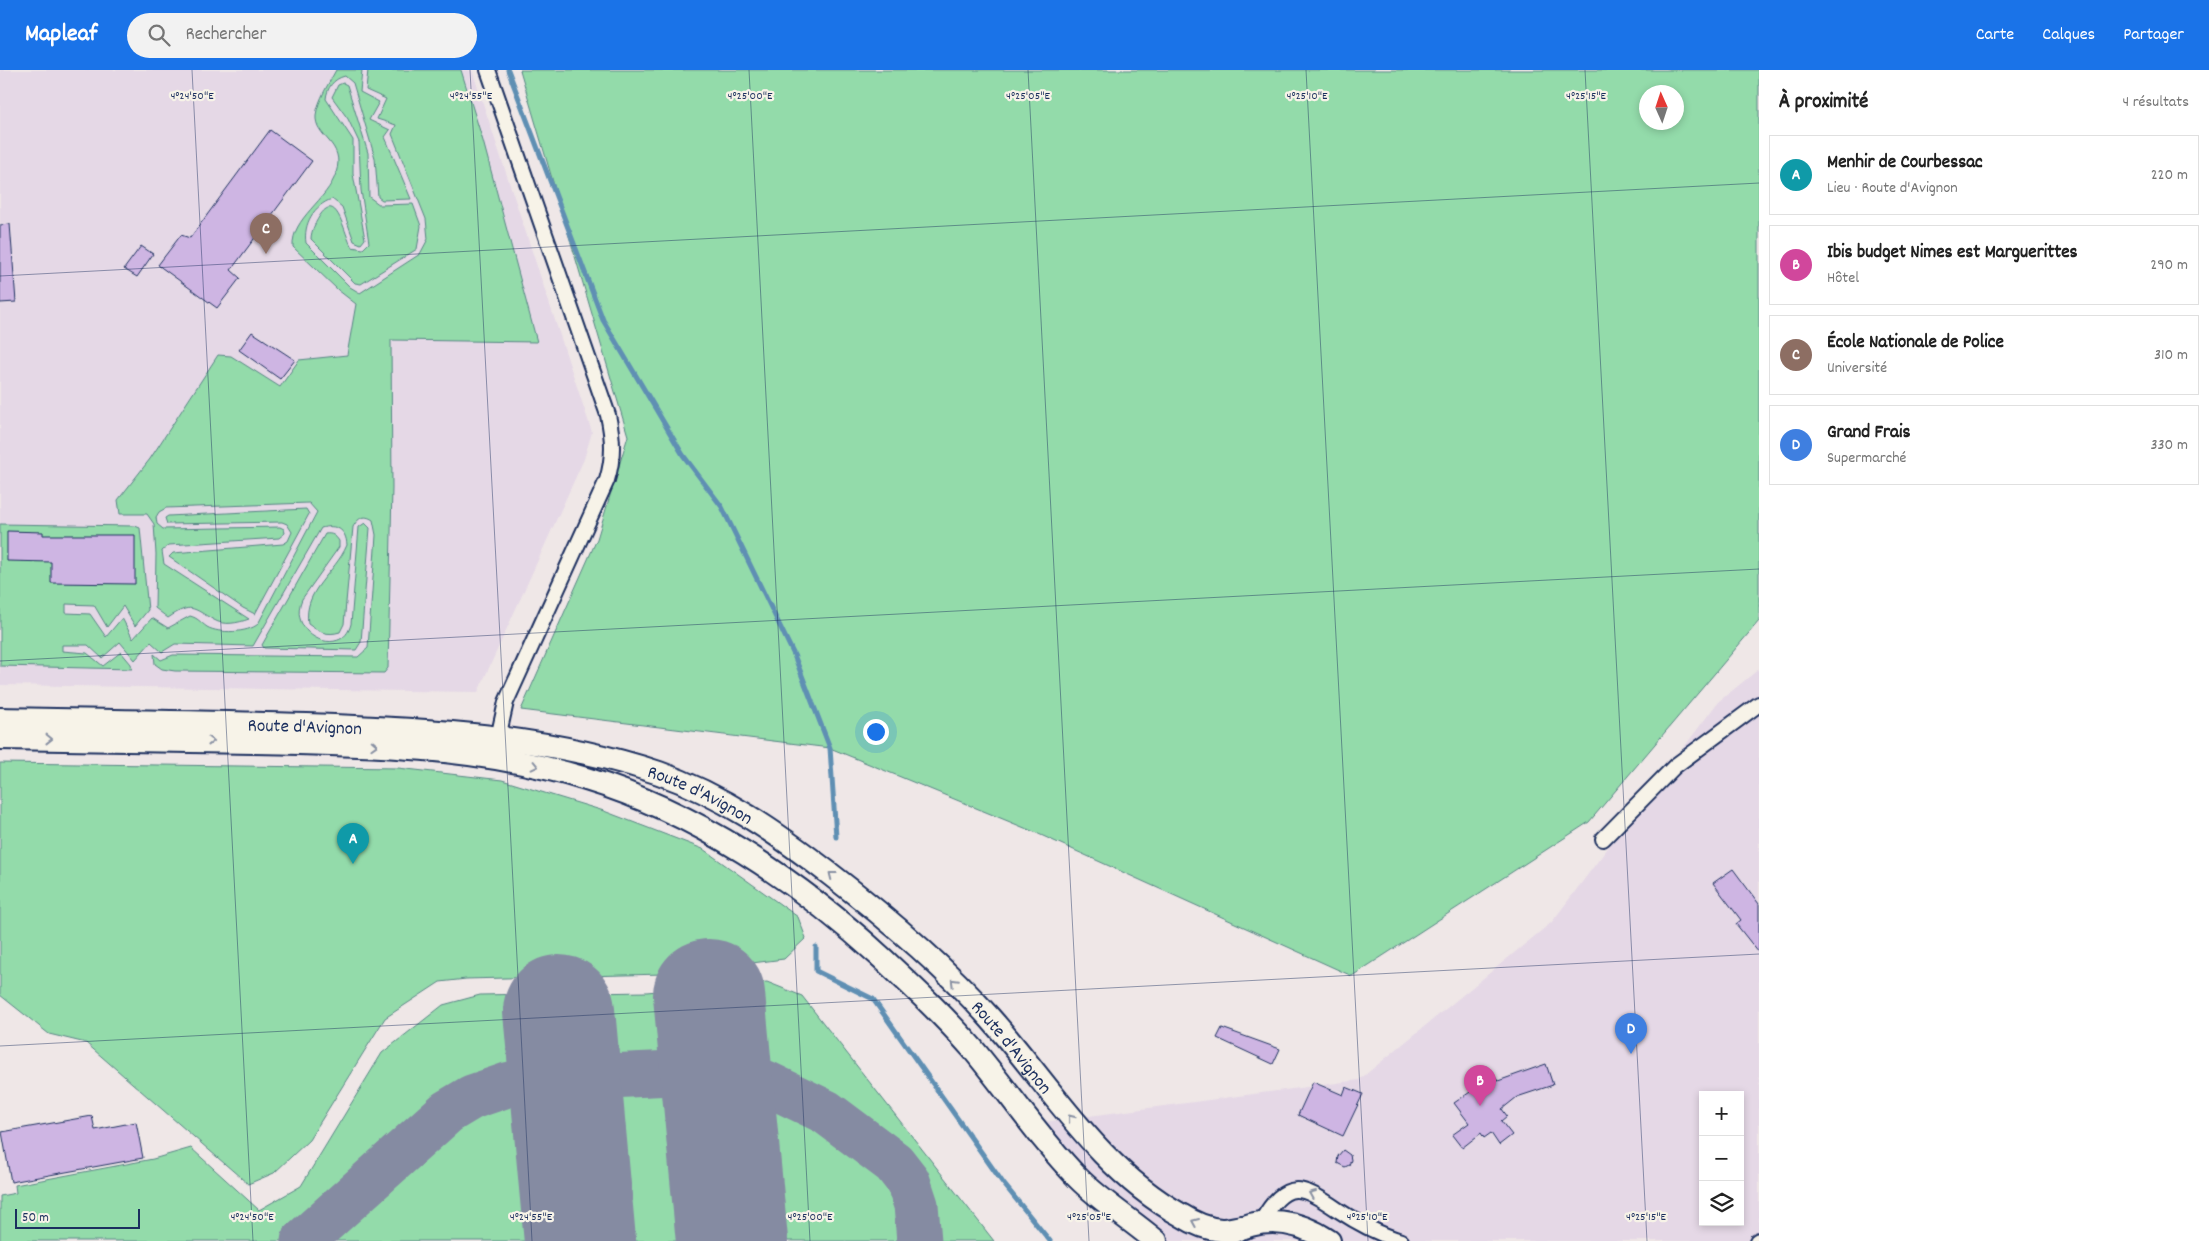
<!DOCTYPE html>
<html lang="fr">
<meta charset="utf-8">
<style>
:root{--surface:#fff;--page:#f2f2f2;--text:#222;--muted:#767676;--line:#e0e0e0;--accent:#1a73e8}
body{margin:0;font-family:Dekko,sans-serif;background:var(--page);color:var(--text)}
.controls{position:absolute;right:15px;bottom:15px;display:grid;overflow:hidden;border-radius:0px;box-shadow:0 2px 8px #0003}
.controls button{width:45px;height:45px;display:grid;place-items:center;padding:0;border:0;border-bottom:1px solid var(--line);background:var(--surface);color:var(--text);font:25px sans-serif}
.compass{position:absolute;left:1639px;top:15px;width:45px;height:45px;border-radius:50%;background:var(--surface);box-shadow:0 2px 8px #0003;rotate:357deg}
.scale{position:absolute;left:15px;bottom:12px;width:125px;box-sizing:border-box;padding-left:5px;border:2px solid #1b2f5e;border-top:0;font-size:14px;line-height:18px;white-space:nowrap;color:#1b2f5e;-webkit-text-stroke:4px #f7f3e8;paint-order:stroke}
.you{position:absolute;left:875px;top:661px;width:18px;height:18px;margin:-12px;border:4px solid #fff;border-radius:50%;background:#1a73e8;box-shadow:0 0 0 8px #1a73e833}
.badge{display:grid;place-items:center;width:32px;height:32px;border-radius:50%;background:var(--accent);color:#fff;font-size:16px;font-weight:700}
.pin{position:absolute;translate:-50% -41px;filter:drop-shadow(0 1px 2px #0008)}
.pin::after{content:'';position:absolute;top:26px;width:18px;height:15px;background:inherit;clip-path:polygon(0 0,100% 0,50% 100%)}
.list{margin:0;padding:0;list-style:none}
h2{display:flex;justify-content:space-between;align-items:center;height:65px;margin:0;padding:0 20px;font-size:21px}
h2 small{font-size:16px;font-weight:400;color:var(--muted)}
.list li{display:grid;grid-template-columns:32px 1fr auto;gap:15px;align-items:center;box-sizing:border-box;height:80px;margin:0 10px 10px;padding:0 10px;border:1px solid var(--line);border-radius:0px}
.list b{display:block;font-size:19px;white-space:nowrap}
.list p{margin:0;font-size:16px;white-space:nowrap;color:var(--muted)}
.list em{font-size:16px;font-style:normal;color:var(--muted)}
.icon{flex:none;width:28px;height:28px;fill:none;stroke:currentColor;stroke-width:2;stroke-linecap:round;stroke-linejoin:round}
.map{position:relative;flex:none;width:1759px;height:1171px;overflow:hidden}
header{display:flex;align-items:center;gap:30px;box-sizing:border-box;height:70px;padding:0 25px;background:var(--accent);color:#fff}
header strong{font-size:24px}
nav{display:flex;gap:28px;margin-inline-start:auto;font-size:18px}
.search{width:350px;height:45px;background:var(--page);display:flex;align-items:center;gap:12px;box-sizing:border-box;padding:0 18px;border-radius:28px;color:var(--muted);font-size:19px}
main{display:flex}
aside{flex:1;background:var(--surface)}
.map>svg:first-child{display:block}
.built{fill:#e5d8e6;fill-rule:evenodd}
.green{fill:#93dbaa;stroke:#578584;fill-rule:evenodd}
.lines{fill:none;stroke-linecap:round;stroke-linejoin:round}
.stream{stroke:#5e8fb3;stroke-width:5}
.taxiway{stroke:#858ba2;stroke-width:45}
.runway{stroke:#858ba2;stroke-width:112}
.building{fill:#ceb5e3;stroke:#1b2f5e}
.minor-casing{stroke:#1b2f5e;stroke-width:18}
.primary-casing{stroke:#1b2f5e;stroke-width:26}
.minor{stroke:#f7f3e8;stroke-width:14}
.primary{stroke:#f7f3e8;stroke-width:22}
.oneway{stroke:#8991a3}
.ticks{fill:none;stroke:#1b2f5e;stroke-width:1;stroke-opacity:0.45}
.labels{text-anchor:middle;stroke-width:4.5;stroke-linejoin:round;paint-order:stroke}
.street-label{font-size:19px;fill:#1b2f5e;stroke:#f7f3e8}
.ticks-label{font-size:12px;text-anchor:middle;fill:#1b2f5e;stroke:#f7f3e8;stroke-width:4.5;stroke-linejoin:round;paint-order:stroke}
</style>
<header>
<strong>Mapleaf</strong>
<div class="search"><svg class="icon" aria-label="search" viewBox="0 0 24 24"><circle cx="10" cy="10" r="6"/><path d="M15 15l6 6"/></svg>Rechercher</div>
<nav><a>Carte</a><a>Calques</a><a>Partager</a></nav>
</header>
<main>
<div class="map">
<svg width="1759" height="1171" viewBox="0 0 1759 1171">
<rect width="100%" height="100%" fill="#efe7e7"/>
<filter id="ink" filterUnits="userSpaceOnUse"><feTurbulence type="fractalNoise" baseFrequency=".02" numOctaves="2"/><feDisplacementMap in="SourceGraphic" scale="10" xChannelSelector="R" yChannelSelector="G"/><feConvolveMatrix kernelMatrix="1 2 1 2 8 2 1 2 1" color-interpolation-filters="sRGB"/></filter>
<g filter="url(#ink)">
<!-- built -->
<path class="built" d="M0,0H472L592,362L584,389L478,622L0,615Z
M1759,599V1171H1136L1022,1055L1359,1010L1552,852L1718,632ZM1703,1025H1740V1152H1703Z"/>
<!-- green -->
<path class="green" d="M336,0H362L360,22L379,32L369,50L390,60L385,67L411,129L382,130L378,127L375,88L353,13L345,6C333,9 327,18 326,29L353,70V104L365,169L361,174L354,171L342,137L332,129C314,135 303,154 306,173L350,217L360,223L420,184L428,169L426,149L392,64L396,55L377,49L386,29L366,20L368,0H461L483,71L537,272L391,270L392,418L388,598L384,603L175,601L162,599L155,594L154,584L161,590L173,585L358,587L368,578L376,465L373,450C364,444 358,448 353,457L344,554L340,562C327,566 319,562 308,554C303,519 335,504 347,475C346,459 336,454 321,458L253,576L175,574L162,582L151,572L135,590L120,572L102,588L88,575H62V581L87,583L103,596L121,582L131,594L132,599L0,596V454L135,456L140,458L148,540L135,556L123,536L107,557L94,535L66,534V543L90,544L106,567L122,548L133,569L152,548L168,558L190,546C198,548 200,552 207,557C219,564 248,563 258,554L317,442L309,433L166,438L159,442L156,447L157,454L163,459L280,457L284,459L285,463L279,468L169,475L162,481L164,494L249,549C238,553 224,556 214,550C192,538 192,532 168,548L155,538L156,484L154,454L147,444H120L118,430L150,389L218,285L231,286L280,317L299,290L347,285L356,234L338,220L293,177C291,148 328,130 336,103C346,72 314,68 316,45C318,30 329,13 336,0Z
M520,0H1759V551L1589,752L1352,906L1032,761L830,678L521,640L597,469L628,366ZM1646,22H1676V52H1646Z
M343,13L347,15L368,83L369,127L380,135L413,134L421,156L417,179L361,214L355,213L311,169C311,161 316,151 321,144C338,121 345,168 352,177L363,179L369,173L361,120L359,72L348,49L332,27L338,15Z
M306,439L309,444L255,544L243,538L169,487L173,483L283,474L288,471L292,462L287,454L282,452L167,454L165,448L168,446Z
M365,453L370,458L361,572L356,580L264,578L262,575L325,464C332,463 335,465 339,471V477L302,529C286,565 342,590 351,554L359,457Z
M0,693L398,698L502,710L604,741L703,779L798,847L806,868L784,889L664,904L466,909L440,912L385,948L309,1070L274,1103L248,1114L86,973L49,964L0,925Z
M767,912L802,926L994,1171H0V1126L16,1123L15,1115L153,1089L191,1078L259,1140L301,1116L382,983L443,935L480,925L646,922Z"/>
<g class="lines">
<!-- stream -->
<path class="stream" d="M508,0L603,250L683,385L722,437L794,585L830,678L836,767
M816,877V901L873,929L1003,1113L1050,1171"/>
<!-- taxiway -->
<path class="taxiway" d="M303,1171L447,1042L472,1027L510,1014L565,1008L716,1001L766,1013L826,1042L894,1093L908,1111L916,1135L919,1171"/>
<!-- runway -->
<path class="runway" d="M709,925L732,1171
M559,941L580,1171"/>
</g>
<!-- building -->
<path class="building" d="M270,60L312,91L231,200L240,208L217,238L158,195L181,165L190,168Z
M10,154L16,232L0,233V155Z
M141,176L153,184L137,207L124,199Z
M252,262L295,290L280,309L239,280Z
M7,461L43,462V465H135V514L51,513V492L7,491Z
M1733,799L1759,834V883L1736,854L1741,850L1713,813Z
M1222,958L1280,979L1273,994L1217,968Z
M1546,994L1553,1015L1517,1027L1502,1039L1507,1046L1501,1051L1512,1065L1499,1075L1491,1063L1484,1068L1481,1063L1462,1078L1452,1065L1469,1053L1454,1033L1476,1018L1469,1008L1486,996L1498,1011Z
M1313,1012L1343,1025L1346,1017L1363,1024L1343,1066L1298,1045Z
M92,1046L95,1060L136,1052L143,1088L11,1112L2,1062Z
M1343,1080L1350,1085L1351,1090L1349,1095L1345,1097L1337,1093L1338,1086Z"/>
<g class="lines">
<!-- minor casing -->
<g class="minor-casing">
<path id="minor" d="M488,0L608,345C613,368 614,387 607,410L506,632L498,668
M1603,769L1675,696L1759,634
M1261,1152C1286,1108 1301,1115 1338,1140C1358,1153 1378,1164 1401,1171
M1757,1171L1759,1170"/>
</g>
<!-- primary casing -->
<g class="primary-casing">
<g id="primary">
<path id="s1" d="M0,649C102,651 204,652 307,655C424,659 546,665 659,703C722,725 777,763 830,804C886,847 941,893 989,947C1050,1015 1098,1099 1181,1145C1192,1152 1207,1159 1221,1160C1227,1160 1235,1158 1242,1157"/>
<path d="M0,668C85,669 170,670 254,672C366,674 479,676 586,709C696,742 798,811 882,888C913,917 944,946 972,978C1008,1021 1039,1068 1078,1108C1102,1132 1130,1149 1156,1171"/>
<path d="M1230,1163C1264,1145 1298,1150 1329,1171"/>
</g>
</g>
<!-- minor -->
<use href="#minor" class="minor"/>
<!-- primary -->
<use href="#primary" class="primary"/>
</g>
<!-- one-way arrows -->
<defs><path id="oneway-chevron" d="M-2-3.5L2.5 0L-2 3.5" fill="none" stroke-width="1.6" stroke-linecap="round" stroke-linejoin="round" transform="scale(1.25)"/></defs>
<g class="oneway">
<use href="#oneway-chevron" transform="translate(49 669) rotate(1)"/>
<use href="#oneway-chevron" transform="translate(211 671) rotate(1)"/>
<use href="#oneway-chevron" transform="translate(374 675) rotate(2)"/>
<use href="#oneway-chevron" transform="translate(535 696) rotate(13)"/>
<use href="#oneway-chevron" transform="translate(832 805) rotate(-142)"/>
<use href="#oneway-chevron" transform="translate(954 912) rotate(-135)"/>
<use href="#oneway-chevron" transform="translate(1071 1048) rotate(-129)"/>
<use href="#oneway-chevron" transform="translate(1312 1124) rotate(-157)"/>
<use href="#oneway-chevron" transform="translate(1195 1152) rotate(-157)"/>
</g>
</g>
<!-- ticks -->
<path class="ticks" d="M192,0L253,1171M470,0L532,1171M749,0L810,1171M1028,0L1089,1171M1306,0L1368,1171M1585,0L1647,1171M0,206L1759,113M0,591L1759,499M0,976L1759,884"/>
<g class="labels">
<!-- street labels -->
<g class="street-label">
<text dy="7" stroke="none"><textPath href="#s1" startOffset="305">Route d'Avignon</textPath></text>
<text dy="7" stroke="none"><textPath href="#s1" startOffset="710">Route d'Avignon</textPath></text>
<text dy="7" stroke="none"><textPath href="#s1" startOffset="1115">Route d'Avignon</textPath></text>
</g>
</g>
<g class="ticks-label">
<text x="192" y="29">4°24'50"E</text>
<text x="471" y="29">4°24'55"E</text>
<text x="750" y="29">4°25'00"E</text>
<text x="1028" y="29">4°25'05"E</text>
<text x="1307" y="29">4°25'10"E</text>
<text x="1586" y="29">4°25'15"E</text>
<text x="252" y="1150">4°24'50"E</text>
<text x="531" y="1150">4°24'55"E</text>
<text x="810" y="1150">4°25'00"E</text>
<text x="1089" y="1150">4°25'05"E</text>
<text x="1367" y="1150">4°25'10"E</text>
<text x="1646" y="1150">4°25'15"E</text>
</g>
</svg>
<div class="controls">
<button>+</button>
<button>−</button>
<button><svg class="icon" aria-label="layers" viewBox="0 0 24 24"><path d="M12 4l9 5-9 5-9-5zM3 14l9 5 9-5"/></svg></button>
</div>
<svg class="compass" viewBox="-18 -18 36 36"><path d="M0-13l5 13h-10z" fill="#e53935"/><path d="M0 13l5-13h-10z" fill="#767676"/></svg>
<div class="scale">50 m</div>
<div class="you"></div>
<div class="pin badge" style="left:353px;top:794px;background:#0f9aa8">A</div>
<div class="pin badge" style="left:1480px;top:1036px;background:#d1479c">B</div>
<div class="pin badge" style="left:266px;top:184px;background:#8d6e63">C</div>
<div class="pin badge" style="left:1631px;top:984px;background:#3f7fe0">D</div>
</div>
<aside>
<h2>À proximité<small>4 résultats</small></h2>
<ul class="list">
<li><span class="badge" style="background:#0f9aa8">A</span><div><b>Menhir de Courbessac</b><p>Lieu · Route d'Avignon</p></div><em>220 m</em></li>
<li><span class="badge" style="background:#d1479c">B</span><div><b>Ibis budget Nimes est Marguerittes</b><p>Hôtel</p></div><em>290 m</em></li>
<li><span class="badge" style="background:#8d6e63">C</span><div><b>École Nationale de Police</b><p>Université</p></div><em>310 m</em></li>
<li><span class="badge" style="background:#3f7fe0">D</span><div><b>Grand Frais</b><p>Supermarché</p></div><em>330 m</em></li>
</ul>
</aside>
</main>
